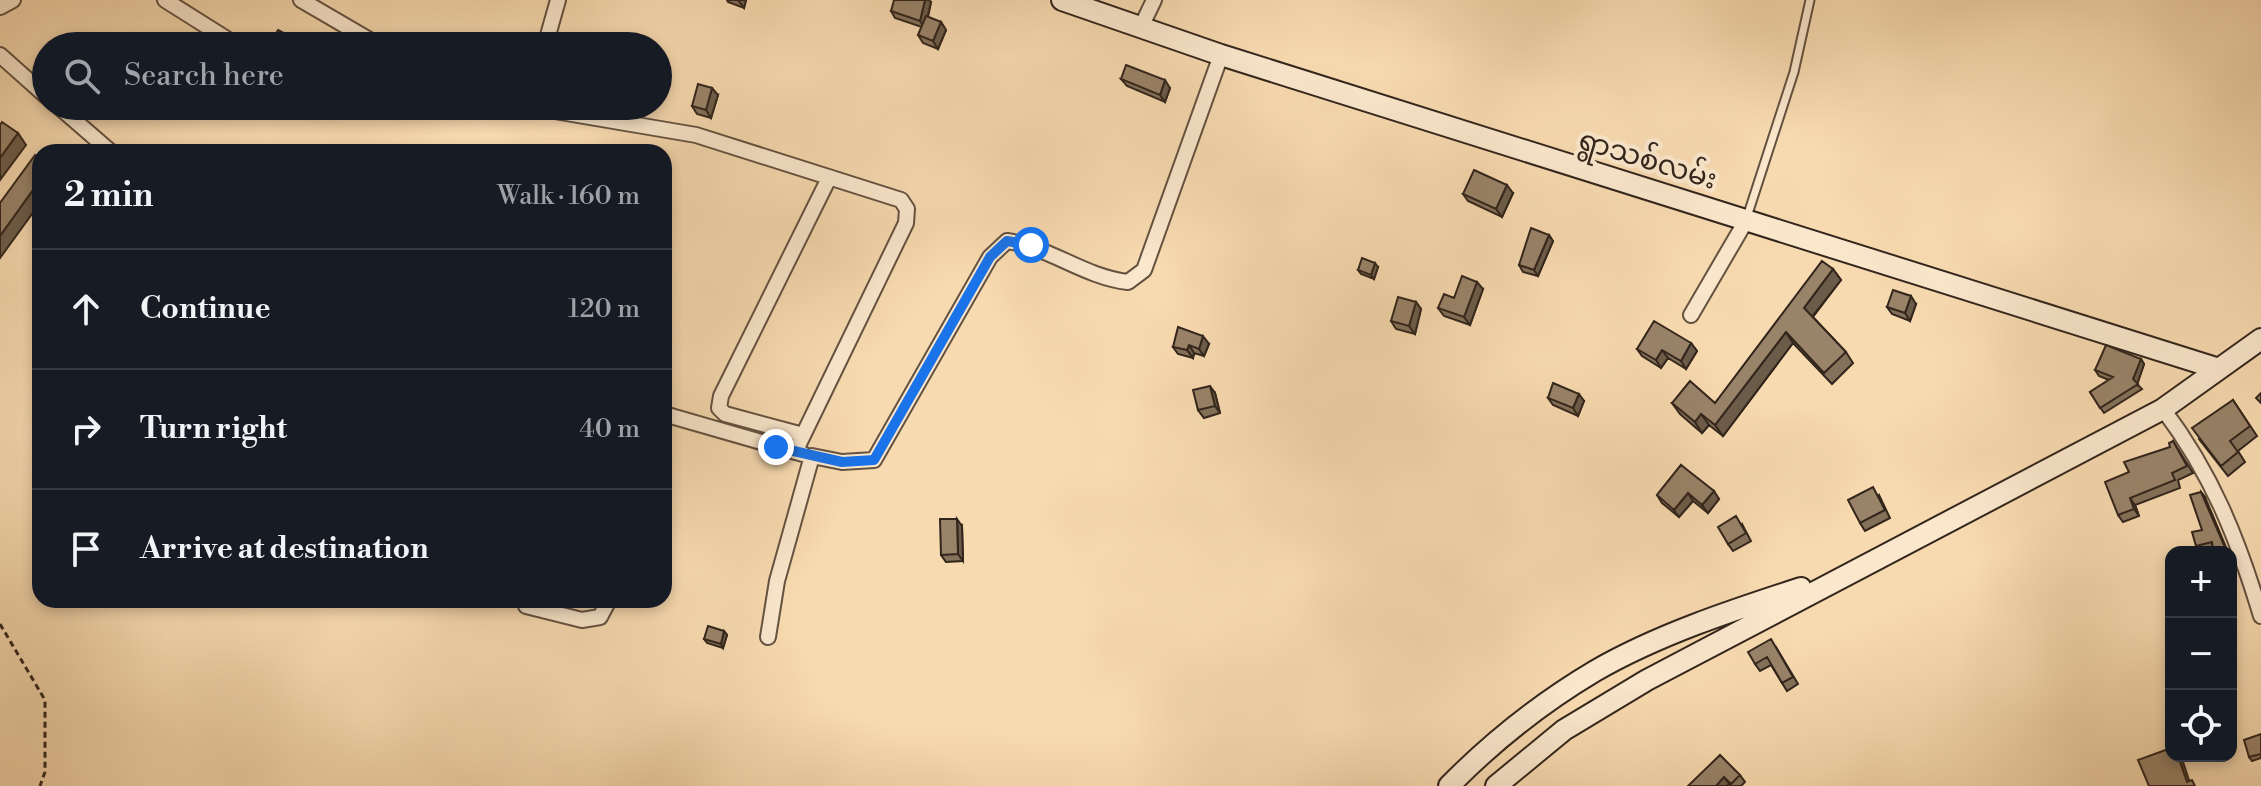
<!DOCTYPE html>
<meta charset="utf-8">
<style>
:root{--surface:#171b24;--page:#242831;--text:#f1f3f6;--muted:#9ea1a6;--line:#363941}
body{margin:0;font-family:"Libre Bodoni","Noto Sans Myanmar",serif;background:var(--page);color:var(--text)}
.controls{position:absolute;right:24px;bottom:24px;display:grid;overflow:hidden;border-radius:16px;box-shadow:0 4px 12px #0003}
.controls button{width:72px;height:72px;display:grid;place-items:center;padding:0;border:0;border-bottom:2px solid var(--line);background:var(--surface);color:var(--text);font:40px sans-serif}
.stop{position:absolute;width:24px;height:24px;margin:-18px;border:6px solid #1a73e8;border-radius:50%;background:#fff}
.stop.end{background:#1a73e8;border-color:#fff;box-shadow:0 2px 8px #0008}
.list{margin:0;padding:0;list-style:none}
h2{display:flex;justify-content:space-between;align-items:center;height:104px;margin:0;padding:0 32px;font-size:34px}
h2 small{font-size:26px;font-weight:400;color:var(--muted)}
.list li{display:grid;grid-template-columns:52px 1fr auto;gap:24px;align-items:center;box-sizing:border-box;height:120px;padding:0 32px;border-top:2px solid var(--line)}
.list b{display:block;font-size:30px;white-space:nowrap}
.list em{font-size:26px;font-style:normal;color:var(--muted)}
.icon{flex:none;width:44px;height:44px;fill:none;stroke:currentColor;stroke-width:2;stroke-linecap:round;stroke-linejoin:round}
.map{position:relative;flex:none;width:2261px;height:786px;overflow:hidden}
.search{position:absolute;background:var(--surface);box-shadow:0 4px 12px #0003;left:32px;top:32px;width:640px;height:88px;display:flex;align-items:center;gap:20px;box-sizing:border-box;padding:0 28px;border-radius:44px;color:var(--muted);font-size:30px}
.panel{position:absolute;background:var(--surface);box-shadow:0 4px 12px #0003;left:32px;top:144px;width:640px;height:464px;border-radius:24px}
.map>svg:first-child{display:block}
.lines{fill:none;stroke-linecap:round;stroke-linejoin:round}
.lane-casing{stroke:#645241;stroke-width:11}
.street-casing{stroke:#645241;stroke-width:18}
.secondary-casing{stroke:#32251c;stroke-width:24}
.path{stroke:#32251c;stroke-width:3;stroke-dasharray:6 4;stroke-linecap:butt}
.lane{stroke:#fae7cc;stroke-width:7}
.street{stroke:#fae7cc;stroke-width:14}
.secondary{stroke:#fae7cc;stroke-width:20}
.wall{fill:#84715a;stroke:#32251c;stroke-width:2}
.shaded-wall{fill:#6b5c4a;stroke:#32251c;stroke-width:2}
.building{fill:#998369;stroke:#32251c;stroke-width:2}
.route{stroke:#1a73e8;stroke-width:10}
.labels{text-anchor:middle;stroke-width:8;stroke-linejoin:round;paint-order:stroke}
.street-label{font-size:28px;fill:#32251c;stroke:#fae7cc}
</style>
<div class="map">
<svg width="2261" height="786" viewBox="0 0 2261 786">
<rect width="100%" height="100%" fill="#f8dab0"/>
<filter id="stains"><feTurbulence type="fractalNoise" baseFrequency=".0025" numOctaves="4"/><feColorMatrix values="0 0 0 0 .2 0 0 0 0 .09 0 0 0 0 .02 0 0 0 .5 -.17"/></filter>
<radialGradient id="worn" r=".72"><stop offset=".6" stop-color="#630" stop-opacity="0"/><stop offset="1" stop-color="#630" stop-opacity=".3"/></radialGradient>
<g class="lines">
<!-- lane casing -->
<g class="lane-casing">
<path id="lane" d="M1747,217L1794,72L1810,0"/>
</g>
<!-- street casing -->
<g class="street-casing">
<path id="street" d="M165,0L238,46
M301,0L380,46
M0,7L13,0
M1142,25L1154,0
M545,46L558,0
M0,55L46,96
M58,106L111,152
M525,106L696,135L901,200L907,209L906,223L795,452
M1691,315L1747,219
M2163,409C2212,474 2238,539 2261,616
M664,414L803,454
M803,435L725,414L719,408L721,396L829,178
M526,606L582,620L600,617L609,600
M768,637L777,581L812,456L842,462L874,460L990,257L1007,241C1050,247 1084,277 1128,282L1144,270L1221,55"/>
</g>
<!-- secondary casing -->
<g class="secondary-casing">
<path id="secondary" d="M1062,0L1221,55L2219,369
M1449,786C1491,743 1543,702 1595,671C1657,635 1733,610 1801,588
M1496,786L1564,730L1647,680L2163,409L2261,339"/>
</g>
<!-- path -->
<path class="path" d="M0,624L45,700V772L40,786"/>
<!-- lane -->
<use href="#lane" class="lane"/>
<!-- street -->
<use href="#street" class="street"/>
<!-- secondary -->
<use href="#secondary" class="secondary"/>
</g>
<!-- wall -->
<path class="wall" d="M727,0H746L744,8L728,2Z
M931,2L928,17L941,22L946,30L938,49L923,43L918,35L922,27L895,18L891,11Z
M1121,79L1170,88L1165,102L1127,86Z
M718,95L711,118L697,114L692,106Z
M74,106H91L95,111L88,118Z
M1513,193L1502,217L1468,201L1463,194Z
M1549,235L1553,241L1538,276L1523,272L1519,265Z
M1378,267L1374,279L1361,274L1358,270Z
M1833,269L1841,280L1813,317L1846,352L1853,363L1832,384L1793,343L1723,436L1709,425L1702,433L1680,414L1672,403H1715Z
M1483,289L1470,325L1444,316L1438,308L1454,298Z
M1416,302L1421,309L1415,334L1396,329L1391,321Z
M1916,304L1910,321L1892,314L1887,307Z
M1691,343L1697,351L1686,369L1668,358L1661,368L1642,356L1637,349Z
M1209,344L1204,356L1194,353L1193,358L1178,354L1173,347Z
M2141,359L2144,364L2137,384L2142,389L2104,413L2090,392L2109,380L2099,376L2095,370Z
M1215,393L1220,413L1204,418L1198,410Z
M1548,398L1584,401L1578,416L1553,405Z
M2233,400L2257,436L2238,451L2245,462L2228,476L2199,439Z
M2173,441L2193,473L2178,480L2180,488L2135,505L2139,516L2123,522L2118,515L2129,472L2170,447Z
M1681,465L1719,499L1708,513L1693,501L1679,517L1662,503L1657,495Z
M2201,492L2205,497L2213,549L2200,552L2196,546L2202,530Z
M1879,495L1890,518L1865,531L1860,523Z
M1742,524L1751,541L1733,551L1728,544Z
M962,526L963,561L946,562L941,555Z
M724,631L727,635L723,648L707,643L704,639Z
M1776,647L1798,684L1787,691L1771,665L1760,671L1755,664Z
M2261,734V758L2252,761L2249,757Z
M1740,775L1745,782L1741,786H1731L1729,784L1727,786H1688Z"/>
<!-- shaded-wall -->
<path class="shaded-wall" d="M738,0H746L744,8Z
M925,0H929L931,2L925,28L920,21Z
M941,22L946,30L938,49L933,41Z
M289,36L292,40L288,46H283Z
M1165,80L1170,88L1165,102L1160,95Z
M712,88L718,95L711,118L706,110Z
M18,133L26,145L0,180V158Z
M40,180V203L0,258V236Z
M1507,185L1513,193L1502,217L1496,209Z
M1549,235L1553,241L1538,276L1534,270Z
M1375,263L1378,267L1374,279L1371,275Z
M1833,269L1841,280L1811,318L1804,308Z
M1477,282L1483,289L1470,325L1464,317Z
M1911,296L1916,304L1910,321L1905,313Z
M1416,302L1421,309L1415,334L1409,326Z
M1786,332L1793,343L1723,436L1715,425Z
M1203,336L1209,344L1204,356L1199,349Z
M1691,343L1697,351L1686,369L1681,361Z
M1189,345L1194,353L1193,358L1187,350Z
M1662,350L1668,358L1661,368L1656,360Z
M2141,359L2144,364L2137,385L2133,379Z
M1210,386L1215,393L1220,413L1215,406Z
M1579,394L1584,401L1578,416L1573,408Z
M1701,414L1709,425L1702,433L1695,422Z
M1714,491L1719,499L1708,513L1702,505Z
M2201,492L2205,497L2228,552H2227Z
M1688,493L1693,501L1679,517L1674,510Z
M2130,498L2135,505L2139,516L2134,509Z
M957,519L962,526L963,561L958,554Z
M724,631L727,635L723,648L721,644Z
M2178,756H2181L2191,786L2187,782Z
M1724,777L1729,784L1727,786H1716Z"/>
<!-- building -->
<path class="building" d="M894,0H925L920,21L891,11Z
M926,16L941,22L933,41L918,35Z
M278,30L289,36L283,46L272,40Z
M1126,65L1165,80L1160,95L1121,79Z
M698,84L712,88L706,110L692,106Z
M75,106H91L92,107L85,114Z
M2,122L18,133L0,158V125Z
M35,155L40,158V180L0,236V203Z
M1474,170L1507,185L1496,209L1463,194Z
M1531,228L1549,235L1534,270L1519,265Z
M1362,258L1375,263L1371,275L1358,270Z
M1822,261L1833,269L1804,308L1846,352L1824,373L1786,332L1715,425L1701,414L1695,422L1672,403L1690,381L1715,403Z
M1462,276L1477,282L1464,317L1438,308L1444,294L1454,298Z
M1893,290L1911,296L1905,313L1887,307Z
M1398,297L1416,302L1409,326L1391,321Z
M1654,321L1691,343L1681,361L1662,350L1656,360L1637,349Z
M1178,327L1203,336L1199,349L1189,345L1187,350L1173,347Z
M2106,345L2141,359L2133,379L2138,384L2100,408L2090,392L2113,377L2095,370Z
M1553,383L1579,394L1573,408L1548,398Z
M1210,386L1215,406L1198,410L1193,390Z
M2261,393V403L2256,398Z
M2233,400L2250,426L2230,441L2238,452L2221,466L2192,428Z
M2173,441L2187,466L2172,473L2175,480L2130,498L2134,509L2118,515L2105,482L2129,472L2124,462L2170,447L2169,443Z
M1681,465L1714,491L1702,505L1688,493L1674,510L1657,495Z
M1873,487L1885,510L1860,523L1848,500Z
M2201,492L2227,552H2213L2212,542L2196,546L2192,532L2202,530L2190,495Z
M1736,516L1746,533L1728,544L1718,527Z
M940,519H957L958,554L941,555Z
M708,626L724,631L721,644L704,639Z
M1771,639L1793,677L1782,683L1767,657L1755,664L1748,652Z
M2261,734V754L2249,757L2244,740Z
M2171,748V756H2178L2187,782L2192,780L2195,786H2149L2138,760Z
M1720,755L1740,775L1731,784L1724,777L1716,786H1688Z"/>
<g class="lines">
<!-- route -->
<path class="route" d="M776,447L842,462L874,460L990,257L1007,241L1031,245"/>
</g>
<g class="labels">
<!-- street labels -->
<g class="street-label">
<text transform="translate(1648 159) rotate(17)" y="10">ရွာသစ်လမ်း</text>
</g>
</g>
<rect width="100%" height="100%" filter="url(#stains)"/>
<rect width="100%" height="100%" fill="url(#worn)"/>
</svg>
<div class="controls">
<button>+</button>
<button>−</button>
<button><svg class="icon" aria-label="locate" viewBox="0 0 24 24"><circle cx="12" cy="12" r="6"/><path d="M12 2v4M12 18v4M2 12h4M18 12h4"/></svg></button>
</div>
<div class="stop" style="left:1031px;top:245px"></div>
<div class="stop end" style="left:776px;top:447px"></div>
<div class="search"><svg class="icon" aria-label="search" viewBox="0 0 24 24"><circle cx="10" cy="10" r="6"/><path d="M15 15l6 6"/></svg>Search here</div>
<section class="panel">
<h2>2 min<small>Walk · 160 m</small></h2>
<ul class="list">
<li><svg class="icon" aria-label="ahead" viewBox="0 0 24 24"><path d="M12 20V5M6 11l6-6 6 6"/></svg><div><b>Continue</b></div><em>120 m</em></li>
<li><svg class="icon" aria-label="right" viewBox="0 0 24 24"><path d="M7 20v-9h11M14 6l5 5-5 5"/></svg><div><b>Turn right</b></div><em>40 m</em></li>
<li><svg class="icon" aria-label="arrive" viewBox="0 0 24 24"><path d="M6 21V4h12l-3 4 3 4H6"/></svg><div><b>Arrive at destination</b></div></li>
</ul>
</section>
</div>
